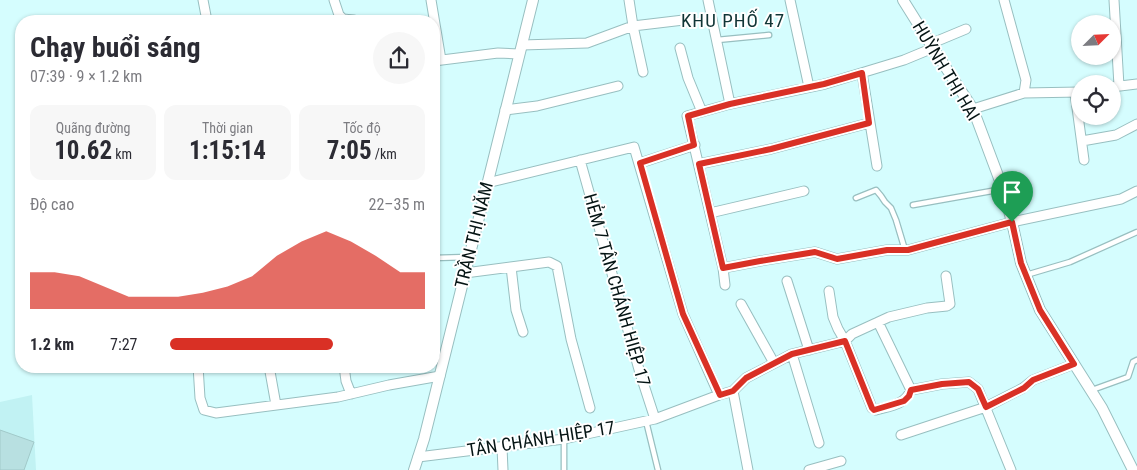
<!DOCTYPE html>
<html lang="vi">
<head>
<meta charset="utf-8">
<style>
  :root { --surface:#fff; --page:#f7f7f7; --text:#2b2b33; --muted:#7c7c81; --accent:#d93025 }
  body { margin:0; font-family:"Roboto Condensed",sans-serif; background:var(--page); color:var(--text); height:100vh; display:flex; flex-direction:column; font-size:19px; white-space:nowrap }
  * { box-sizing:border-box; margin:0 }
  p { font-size:16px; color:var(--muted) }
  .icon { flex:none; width:28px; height:28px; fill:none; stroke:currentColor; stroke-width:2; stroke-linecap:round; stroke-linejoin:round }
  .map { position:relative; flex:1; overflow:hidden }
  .drawer { position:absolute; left:15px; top:15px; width:425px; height:358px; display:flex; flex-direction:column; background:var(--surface); border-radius:20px; box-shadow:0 1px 4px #0004 }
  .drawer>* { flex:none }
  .needle { width:32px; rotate:66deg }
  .fabs { position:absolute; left:1071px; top:15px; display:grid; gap:10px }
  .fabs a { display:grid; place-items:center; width:50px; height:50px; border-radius:50%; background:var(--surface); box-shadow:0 1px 4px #0004; font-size:25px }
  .pin { position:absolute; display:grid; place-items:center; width:42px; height:42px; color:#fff; margin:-51px -21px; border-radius:50% 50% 50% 0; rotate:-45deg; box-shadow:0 0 5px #0007 }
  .pin .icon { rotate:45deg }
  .round { display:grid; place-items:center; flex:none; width:52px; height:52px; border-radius:26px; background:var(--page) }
  .head { display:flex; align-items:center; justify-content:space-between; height:85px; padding:0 15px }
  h1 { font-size:28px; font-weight:700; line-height:38px }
  .metrics { display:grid; grid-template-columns:repeat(3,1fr); gap:8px; height:85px; padding:5px 15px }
  .metrics div { display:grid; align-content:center; border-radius:12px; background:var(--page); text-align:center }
  .metrics b { font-size:25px; font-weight:700 }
  .metrics small { font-size:14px; font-weight:400 }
  .metrics p { font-size:14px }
  .chart { height:140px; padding:10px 15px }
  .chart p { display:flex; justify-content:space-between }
  .chart svg { width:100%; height:90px; margin-top:5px; fill:var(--accent); opacity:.7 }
  ul { padding:0 15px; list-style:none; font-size:16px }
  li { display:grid; grid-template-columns:80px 60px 1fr; align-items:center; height:38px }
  li i { height:12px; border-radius:6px; background:var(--accent) }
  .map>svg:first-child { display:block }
  .built { fill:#c1f2f3 }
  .building { fill:#b8e0e1; stroke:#a1c9c9 }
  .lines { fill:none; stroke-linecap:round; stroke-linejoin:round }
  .service-casing { stroke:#98bfc0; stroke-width:7 }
  .minor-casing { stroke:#98bfc0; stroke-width:11 }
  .tertiary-casing { stroke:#98bfc0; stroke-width:12 }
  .service { stroke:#fff; stroke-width:4.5 }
  .minor { stroke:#fff; stroke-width:9 }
  .tertiary { stroke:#fff; stroke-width:10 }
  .route-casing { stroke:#fff; stroke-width:10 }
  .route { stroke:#d93025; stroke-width:6 }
  .labels { text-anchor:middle; stroke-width:4; stroke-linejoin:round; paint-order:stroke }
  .street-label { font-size:18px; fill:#051414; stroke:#fff }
  .neighbourhood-label { font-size:19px; letter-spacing:1px; fill:#103536; stroke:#fff }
</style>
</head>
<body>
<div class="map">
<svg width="1137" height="470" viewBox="0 0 1137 470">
  <rect width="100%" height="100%" fill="#d5fdfe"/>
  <path class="built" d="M 32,395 L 36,470 L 0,470 L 0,402 Z"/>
  <path class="building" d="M 0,430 L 34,442 L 24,470 L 0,470 Z"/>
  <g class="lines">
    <defs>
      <path id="service" d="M 717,40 L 769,35
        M 856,198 L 876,190 L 881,196 L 885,202 L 891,208 L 896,220 L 905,250
        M 913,205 L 1003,189
        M 434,258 L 468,257
        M 1026,275 L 1070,262 L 1137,232
        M 1092,390 L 1128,377 L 1133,362 L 1137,360
        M 646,421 L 658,470
        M 564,470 L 564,439"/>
      <path id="minor" d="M 203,0 L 207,21
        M 334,0 L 339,15 L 343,19 L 354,20 L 355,21
        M 431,0 L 441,60
        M 708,0 L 730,104
        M 790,0 L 809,87
        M 1004,0 L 1026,80 L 1024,93
        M 1114,0 L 1119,86
        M 930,44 L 966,29
        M 522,45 L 587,43 L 633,26 L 629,0
        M 680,48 L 688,78 L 702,112
        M 933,48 L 904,60 L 825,84 L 730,104 L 687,116 L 723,268 L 760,261 L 815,252 L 837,259 L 887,250 L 908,250 L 1012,222 L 1121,199 L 1137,191
        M 434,61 L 498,53 L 519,54
        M 643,72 L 633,26 L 692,19
        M 862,73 L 877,166
        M 1112,87 L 1137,84
        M 1075,93 L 1084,160
        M 973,109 L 1024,93 L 1080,92
        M 505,110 L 537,106 L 618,86
        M 1082,141 L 1116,135 L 1137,124
        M 580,160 L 640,373 L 655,419
        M 640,163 L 695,145
        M 699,164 L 771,149 L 869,123
        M 487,183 L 634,147 L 683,314 L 719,395 L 733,391 L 748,470
        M 710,213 L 804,191
        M 511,267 L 516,310 L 523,332
        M 723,268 L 725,285
        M 465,273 L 549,262 L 557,266 L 571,339 L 590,408
        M 787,281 L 809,350
        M 829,291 L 833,317 L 838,329 L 845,341 L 852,334 L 889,317 L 927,308 L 947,306 L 950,304 L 946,276
        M 741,304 L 774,363
        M 878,322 L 911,390 L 942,384 L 969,382 L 978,389 L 1011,470
        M 792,354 L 819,443
        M 198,366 L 200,398 L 204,410 L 216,413 L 338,397 L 389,385 L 440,376
        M 269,366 L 276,405
        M 344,366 L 346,381 L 351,394
        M 733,391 L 746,378 L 792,354 L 845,341 L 872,408 L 876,410 C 890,406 905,405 911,390
        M 901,435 L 986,407 L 1023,388 L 1033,380 L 1074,364
        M 502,447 L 503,470
        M 418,457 L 564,439 L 655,419 L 719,395
        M 809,470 L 841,461"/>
      <path id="tertiary" d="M 903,0 L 933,48 L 973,109 L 1003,189 L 1012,222 L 1021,263 L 1040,310 L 1102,408 L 1133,470
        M 414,470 L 424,439 L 533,0"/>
    </defs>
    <use href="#service" class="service-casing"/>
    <use href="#minor" class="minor-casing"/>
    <use href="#tertiary" class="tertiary-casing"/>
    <use href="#service" class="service"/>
    <use href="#minor" class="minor"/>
    <use href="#tertiary" class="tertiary"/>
  </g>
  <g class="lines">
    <defs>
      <path id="route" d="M 862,73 L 869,123 L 771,149 L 699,164 L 723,268 L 760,261 L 815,252 L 837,259 L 887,250 L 908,250 L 1012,222 L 1021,263 L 1040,310 L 1074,364 L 1033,380 L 1024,388 L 986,407 L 978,389 L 969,382 L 942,384 L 911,390 L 909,396 L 904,401 L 874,410 L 872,408 L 845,341 L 792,354 L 746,378 L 733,391 L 720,395 L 683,314 L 640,163 L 694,145 L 688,116 L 730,104 L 824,84 Z"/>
    </defs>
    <use href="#route" class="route-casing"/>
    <use href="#route" class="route"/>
  </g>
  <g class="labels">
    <g class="street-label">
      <text transform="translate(946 71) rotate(59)" y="6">HUỲNH THỊ HAI</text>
      <text transform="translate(474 235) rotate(-76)" y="6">TRẦN THỊ NĂM</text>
      <text transform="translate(617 290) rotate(74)" y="6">HẺM 7 TÂN CHÁNH HIỆP 17</text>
      <text transform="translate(541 439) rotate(-9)" y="6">TÂN CHÁNH HIỆP 17</text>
    </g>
    <g class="neighbourhood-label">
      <text x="733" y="27">KHU PHỐ 47</text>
    </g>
  </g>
</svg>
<div class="fabs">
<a><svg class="needle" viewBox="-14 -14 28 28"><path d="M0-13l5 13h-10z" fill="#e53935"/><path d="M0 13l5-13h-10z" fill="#7c7c81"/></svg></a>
<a><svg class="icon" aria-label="locate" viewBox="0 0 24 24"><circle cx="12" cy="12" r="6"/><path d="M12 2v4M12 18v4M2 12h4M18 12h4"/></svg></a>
</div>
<div class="pin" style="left:1012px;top:222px;background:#1e9e55"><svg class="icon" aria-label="arrive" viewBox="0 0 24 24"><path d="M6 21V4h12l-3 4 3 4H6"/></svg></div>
<section class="drawer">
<div class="head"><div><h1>Chạy buổi sáng</h1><p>07:39 · 9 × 1.2 km</p></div><a class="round"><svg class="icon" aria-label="share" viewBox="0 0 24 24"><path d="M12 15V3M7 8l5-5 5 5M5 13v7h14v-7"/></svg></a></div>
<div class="metrics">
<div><p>Quãng đường</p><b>10.62<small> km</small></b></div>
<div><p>Thời gian</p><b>1:15:14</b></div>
<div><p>Tốc độ</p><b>7:05<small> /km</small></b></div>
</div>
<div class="chart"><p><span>Độ cao</span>22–35 m</p>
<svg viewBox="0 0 160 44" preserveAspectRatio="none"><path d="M0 44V26L10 26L20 28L30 33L40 38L50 38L60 38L70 36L80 33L90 28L100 18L110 11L120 6L130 11L140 18L150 26L160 26V44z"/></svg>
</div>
<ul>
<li><b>1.2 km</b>7:27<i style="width:64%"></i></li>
</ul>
</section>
</div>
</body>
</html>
